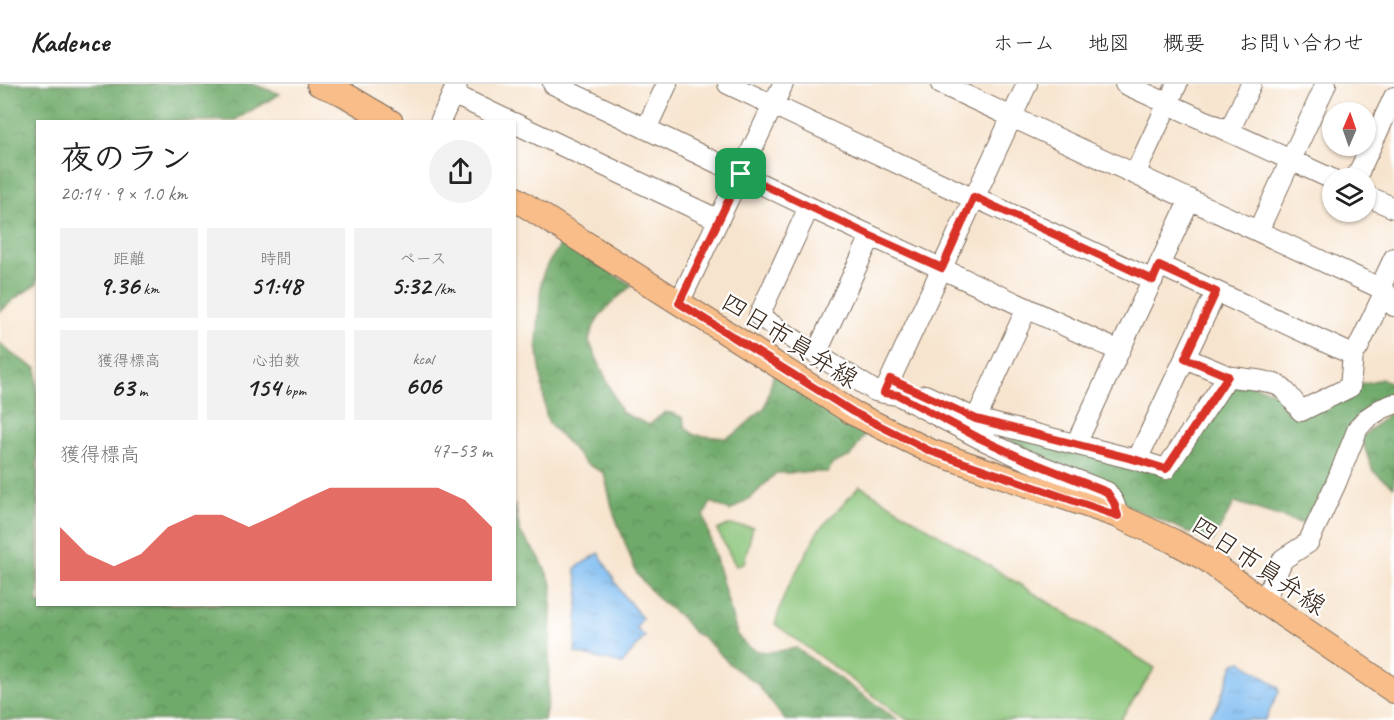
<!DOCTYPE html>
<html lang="ja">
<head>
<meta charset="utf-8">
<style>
  :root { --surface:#fff; --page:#f2f2f2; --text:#222; --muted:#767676; --line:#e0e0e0; --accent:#d93025 }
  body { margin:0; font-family:Caveat,"Klee One",sans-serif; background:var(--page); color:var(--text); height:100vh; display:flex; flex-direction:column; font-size:22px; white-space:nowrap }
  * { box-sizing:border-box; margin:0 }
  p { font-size:20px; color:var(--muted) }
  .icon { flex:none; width:33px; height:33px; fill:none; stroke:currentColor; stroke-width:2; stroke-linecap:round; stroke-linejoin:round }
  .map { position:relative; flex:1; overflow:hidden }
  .drawer { position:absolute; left:36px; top:36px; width:480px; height:486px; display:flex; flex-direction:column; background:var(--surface); border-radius:0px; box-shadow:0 2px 4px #0004 }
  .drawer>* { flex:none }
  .needle { width:39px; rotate:2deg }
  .buttons { position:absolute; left:1322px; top:18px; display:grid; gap:12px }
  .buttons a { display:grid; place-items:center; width:54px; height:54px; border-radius:50%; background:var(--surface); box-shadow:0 2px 4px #0004; font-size:30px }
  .pin { position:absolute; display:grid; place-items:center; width:51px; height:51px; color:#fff; margin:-26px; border-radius:12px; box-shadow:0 3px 9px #0006 }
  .round { display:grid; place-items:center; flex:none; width:63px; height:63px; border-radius:32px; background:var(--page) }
  .summary { display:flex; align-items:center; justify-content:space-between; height:102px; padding:0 24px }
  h1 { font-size:33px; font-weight:800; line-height:45px }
  .stats { display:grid; grid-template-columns:repeat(3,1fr); gap:9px; height:102px; padding:6px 24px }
  .stats div { display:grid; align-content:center; border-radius:0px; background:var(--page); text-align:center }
  .stats b { font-size:26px; font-weight:800 }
  .stats small { font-size:16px; font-weight:400 }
  .stats p { font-size:16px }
  .chart { height:168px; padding:12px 24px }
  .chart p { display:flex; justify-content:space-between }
  .chart svg { width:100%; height:108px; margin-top:6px; fill:var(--accent); opacity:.7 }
  header { display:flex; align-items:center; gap:36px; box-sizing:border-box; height:84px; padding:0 30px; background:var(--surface); border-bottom:2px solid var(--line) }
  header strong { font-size:28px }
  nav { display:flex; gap:33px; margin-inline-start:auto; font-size:21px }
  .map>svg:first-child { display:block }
  .grass { fill:#8bc57a; stroke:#63784c; stroke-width:1.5 }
  .forest { fill:url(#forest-crowns); stroke:#566a44; stroke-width:1.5 }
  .water { fill:url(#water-ripples); stroke:#5c7388; stroke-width:1.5 }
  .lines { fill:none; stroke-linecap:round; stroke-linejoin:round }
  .minor-casing { stroke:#7d6b5c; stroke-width:22 }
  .major-casing { stroke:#7d6b5c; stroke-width:26 }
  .minor { stroke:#fff; stroke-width:20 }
  .major { stroke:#f8bd88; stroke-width:24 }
  .route-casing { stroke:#fff; stroke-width:12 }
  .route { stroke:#d93025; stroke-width:8 }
  .labels { text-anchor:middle; stroke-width:4.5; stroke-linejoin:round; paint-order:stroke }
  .street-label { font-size:26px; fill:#3b2a1e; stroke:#fff }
</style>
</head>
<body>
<header>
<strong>Kadence</strong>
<nav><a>ホーム</a><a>地図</a><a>概要</a><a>お問い合わせ</a></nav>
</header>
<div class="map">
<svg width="1394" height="636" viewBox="0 0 1394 636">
  <defs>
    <pattern id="forest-crowns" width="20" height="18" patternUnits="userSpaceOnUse" patternTransform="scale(1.5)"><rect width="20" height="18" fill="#70aa6a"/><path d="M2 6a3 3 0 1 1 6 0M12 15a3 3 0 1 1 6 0" fill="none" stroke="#5d8b57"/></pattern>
    <pattern id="water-ripples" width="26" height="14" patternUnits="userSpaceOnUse" patternTransform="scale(1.5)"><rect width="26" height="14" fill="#7ebcf1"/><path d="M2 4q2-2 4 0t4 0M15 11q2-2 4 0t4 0" fill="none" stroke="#6899c3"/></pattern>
  </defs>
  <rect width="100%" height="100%" fill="#fff"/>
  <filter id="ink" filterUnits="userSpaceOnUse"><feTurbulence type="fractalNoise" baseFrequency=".0167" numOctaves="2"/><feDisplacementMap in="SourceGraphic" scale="12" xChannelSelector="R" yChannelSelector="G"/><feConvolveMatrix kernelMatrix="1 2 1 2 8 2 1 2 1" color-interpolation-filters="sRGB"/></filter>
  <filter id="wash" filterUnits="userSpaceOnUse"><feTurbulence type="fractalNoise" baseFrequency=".008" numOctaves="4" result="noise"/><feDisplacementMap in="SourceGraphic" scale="24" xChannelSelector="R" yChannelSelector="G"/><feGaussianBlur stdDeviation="1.35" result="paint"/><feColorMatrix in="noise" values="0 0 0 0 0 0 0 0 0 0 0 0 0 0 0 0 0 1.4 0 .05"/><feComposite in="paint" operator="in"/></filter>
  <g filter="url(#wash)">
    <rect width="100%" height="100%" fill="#f7e4ce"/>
    <path class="grass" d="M 860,402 L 1155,584 L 1120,636 L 907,636 L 775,540 L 785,509 L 818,447 Z
      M 728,441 L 753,443 L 744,479 L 736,482 L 717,446 Z"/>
    <path class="forest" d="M 0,0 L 252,0 L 280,10 L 233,37 L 38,38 L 37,200 L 14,215 L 0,228 Z
      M 561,160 L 632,201 C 615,217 593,232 589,257 L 621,328 L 649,341 L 665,328 L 675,330 L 683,334 L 686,344 L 694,351 L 725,354 L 735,350 L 765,323 L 774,289 L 868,346 L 851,372 L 832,380 L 828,388 L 776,389 L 753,412 L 730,427 L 711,418 L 704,432 L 737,550 C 750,573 773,569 796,564 L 898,636 L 785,636 L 757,600 L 732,582 L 703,553 L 694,549 L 682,534 L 657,514 L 637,490 L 613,427 L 604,389 L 585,379 L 564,355 L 550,341 L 546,332 L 537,259 L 541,199 L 543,190 L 547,181 Z
      M 0,259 L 12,270 L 37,285 L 38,520 L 514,520 L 515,420 L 520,448 L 539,473 L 552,500 L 548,617 L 544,636 L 0,636 Z
      M 1228,294 L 1275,308 L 1300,332 L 1360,300 L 1382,295 L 1390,298 L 1392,307 L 1369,322 L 1307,441 L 1235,418 L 1212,458 L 1127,422 L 1111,400 L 1027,369 L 1001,349 L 1167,387 Z
      M 1394,325 L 1394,403 L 1373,387 L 1361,354 Z"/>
    <path class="water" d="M 599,469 L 622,509 L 642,534 L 636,545 L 645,552 L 622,580 L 575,569 L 579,504 L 575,484 Z
      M 1241,577 L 1278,603 L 1279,608 L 1265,636 L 1206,636 L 1217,623 L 1234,579 Z"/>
  </g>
  <g filter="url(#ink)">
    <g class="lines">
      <defs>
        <path id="minor" d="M 553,0 L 809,123 L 1119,267
          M 728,0 L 974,115
          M 941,0 L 1380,204 L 1385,207 L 1394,222
          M 1027,0 L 884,309 L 898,311 L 979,354 L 1024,375 L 1107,408 L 1114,419 L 1118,432
          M 1125,0 L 1332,95
          M 453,10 L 511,38
          M 440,38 L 457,0
          M 514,39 L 719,136
          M 646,45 L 667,0
          M 1229,48 L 1251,0
          M 1135,90 L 1177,0
          M 1356,94 L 1394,13
          M 1365,111 L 1394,124
          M 974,113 L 1153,196
          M 809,123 L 759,232 L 816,270
          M 1258,147 L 1326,0
          M 871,152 L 816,270 L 875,307 L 884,309
          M 1159,181 L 1353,271 L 1358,264 L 1385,207
          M 1380,204 L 1394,174
          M 679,219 L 783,0
          M 1185,274 L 1228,292
          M 925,311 L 976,335 L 1137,376 L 1216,208
          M 976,335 L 1027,224
          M 1076,360 L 1190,115
          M 1137,376 L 1166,385 L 1228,292 C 1244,296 1262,294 1277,301 C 1285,304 1295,320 1301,327 L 1350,303 L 1353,271
          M 1264,518 L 1283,475 L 1308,459 L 1336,399 L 1358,344 L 1366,335 L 1381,325 L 1394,320"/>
        <path id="major" d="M 319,0 L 342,9 L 391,38
          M 514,114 L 853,329 L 930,367 L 1118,432 L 1173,457 L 1206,475 L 1264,518 L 1394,607"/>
      </defs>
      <use href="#minor" class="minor-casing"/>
      <use href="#major" class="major-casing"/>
      <use href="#minor" class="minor"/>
      <use href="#major" class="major"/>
    </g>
  </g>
  <g class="lines" filter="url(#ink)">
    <defs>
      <path id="route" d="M 741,90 L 871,152 L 942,184 L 974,113 L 1153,196 L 1159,182 L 1216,208 L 1185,274 L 1228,292 L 1166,385 L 1137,376 L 976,335 L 890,295 L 884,309 L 898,311 L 979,354 L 1024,375 L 1107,408 L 1114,419 L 1118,432 L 930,367 L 853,328 L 679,219 Z"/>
    </defs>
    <use href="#route" class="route-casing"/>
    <use href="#route" class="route"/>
  </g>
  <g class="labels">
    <g class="street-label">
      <text transform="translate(790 256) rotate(32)" y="9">四日市員弁線</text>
      <text transform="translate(1259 481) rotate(34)" y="9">四日市員弁線</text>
    </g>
  </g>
</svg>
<div class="buttons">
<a><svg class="needle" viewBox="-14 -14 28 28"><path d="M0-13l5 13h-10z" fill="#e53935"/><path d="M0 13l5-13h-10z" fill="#767676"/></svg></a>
<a><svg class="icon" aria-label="layers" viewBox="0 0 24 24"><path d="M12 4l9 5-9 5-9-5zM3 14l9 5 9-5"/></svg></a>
</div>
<div class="pin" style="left:741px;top:90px;background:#1e9e55"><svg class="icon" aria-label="arrive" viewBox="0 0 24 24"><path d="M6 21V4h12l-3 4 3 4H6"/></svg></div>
<section class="drawer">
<div class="summary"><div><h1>夜のラン</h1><p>20:14 · 9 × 1.0 km</p></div><a class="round"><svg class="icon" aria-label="share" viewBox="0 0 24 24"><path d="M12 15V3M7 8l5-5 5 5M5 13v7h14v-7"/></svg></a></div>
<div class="stats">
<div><p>距離</p><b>9.36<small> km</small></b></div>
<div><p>時間</p><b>51:48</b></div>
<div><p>ペース</p><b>5:32<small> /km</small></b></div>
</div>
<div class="stats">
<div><p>獲得標高</p><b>63<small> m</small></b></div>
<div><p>心拍数</p><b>154<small> bpm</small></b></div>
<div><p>kcal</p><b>606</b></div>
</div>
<div class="chart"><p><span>獲得標高</span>47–53 m</p>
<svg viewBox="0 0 160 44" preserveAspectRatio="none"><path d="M0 44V22L10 33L20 38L30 33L40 22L50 17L60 17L70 22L80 17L90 11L100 6L110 6L120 6L130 6L140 6L150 11L160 22V44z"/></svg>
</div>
</section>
</div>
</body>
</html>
